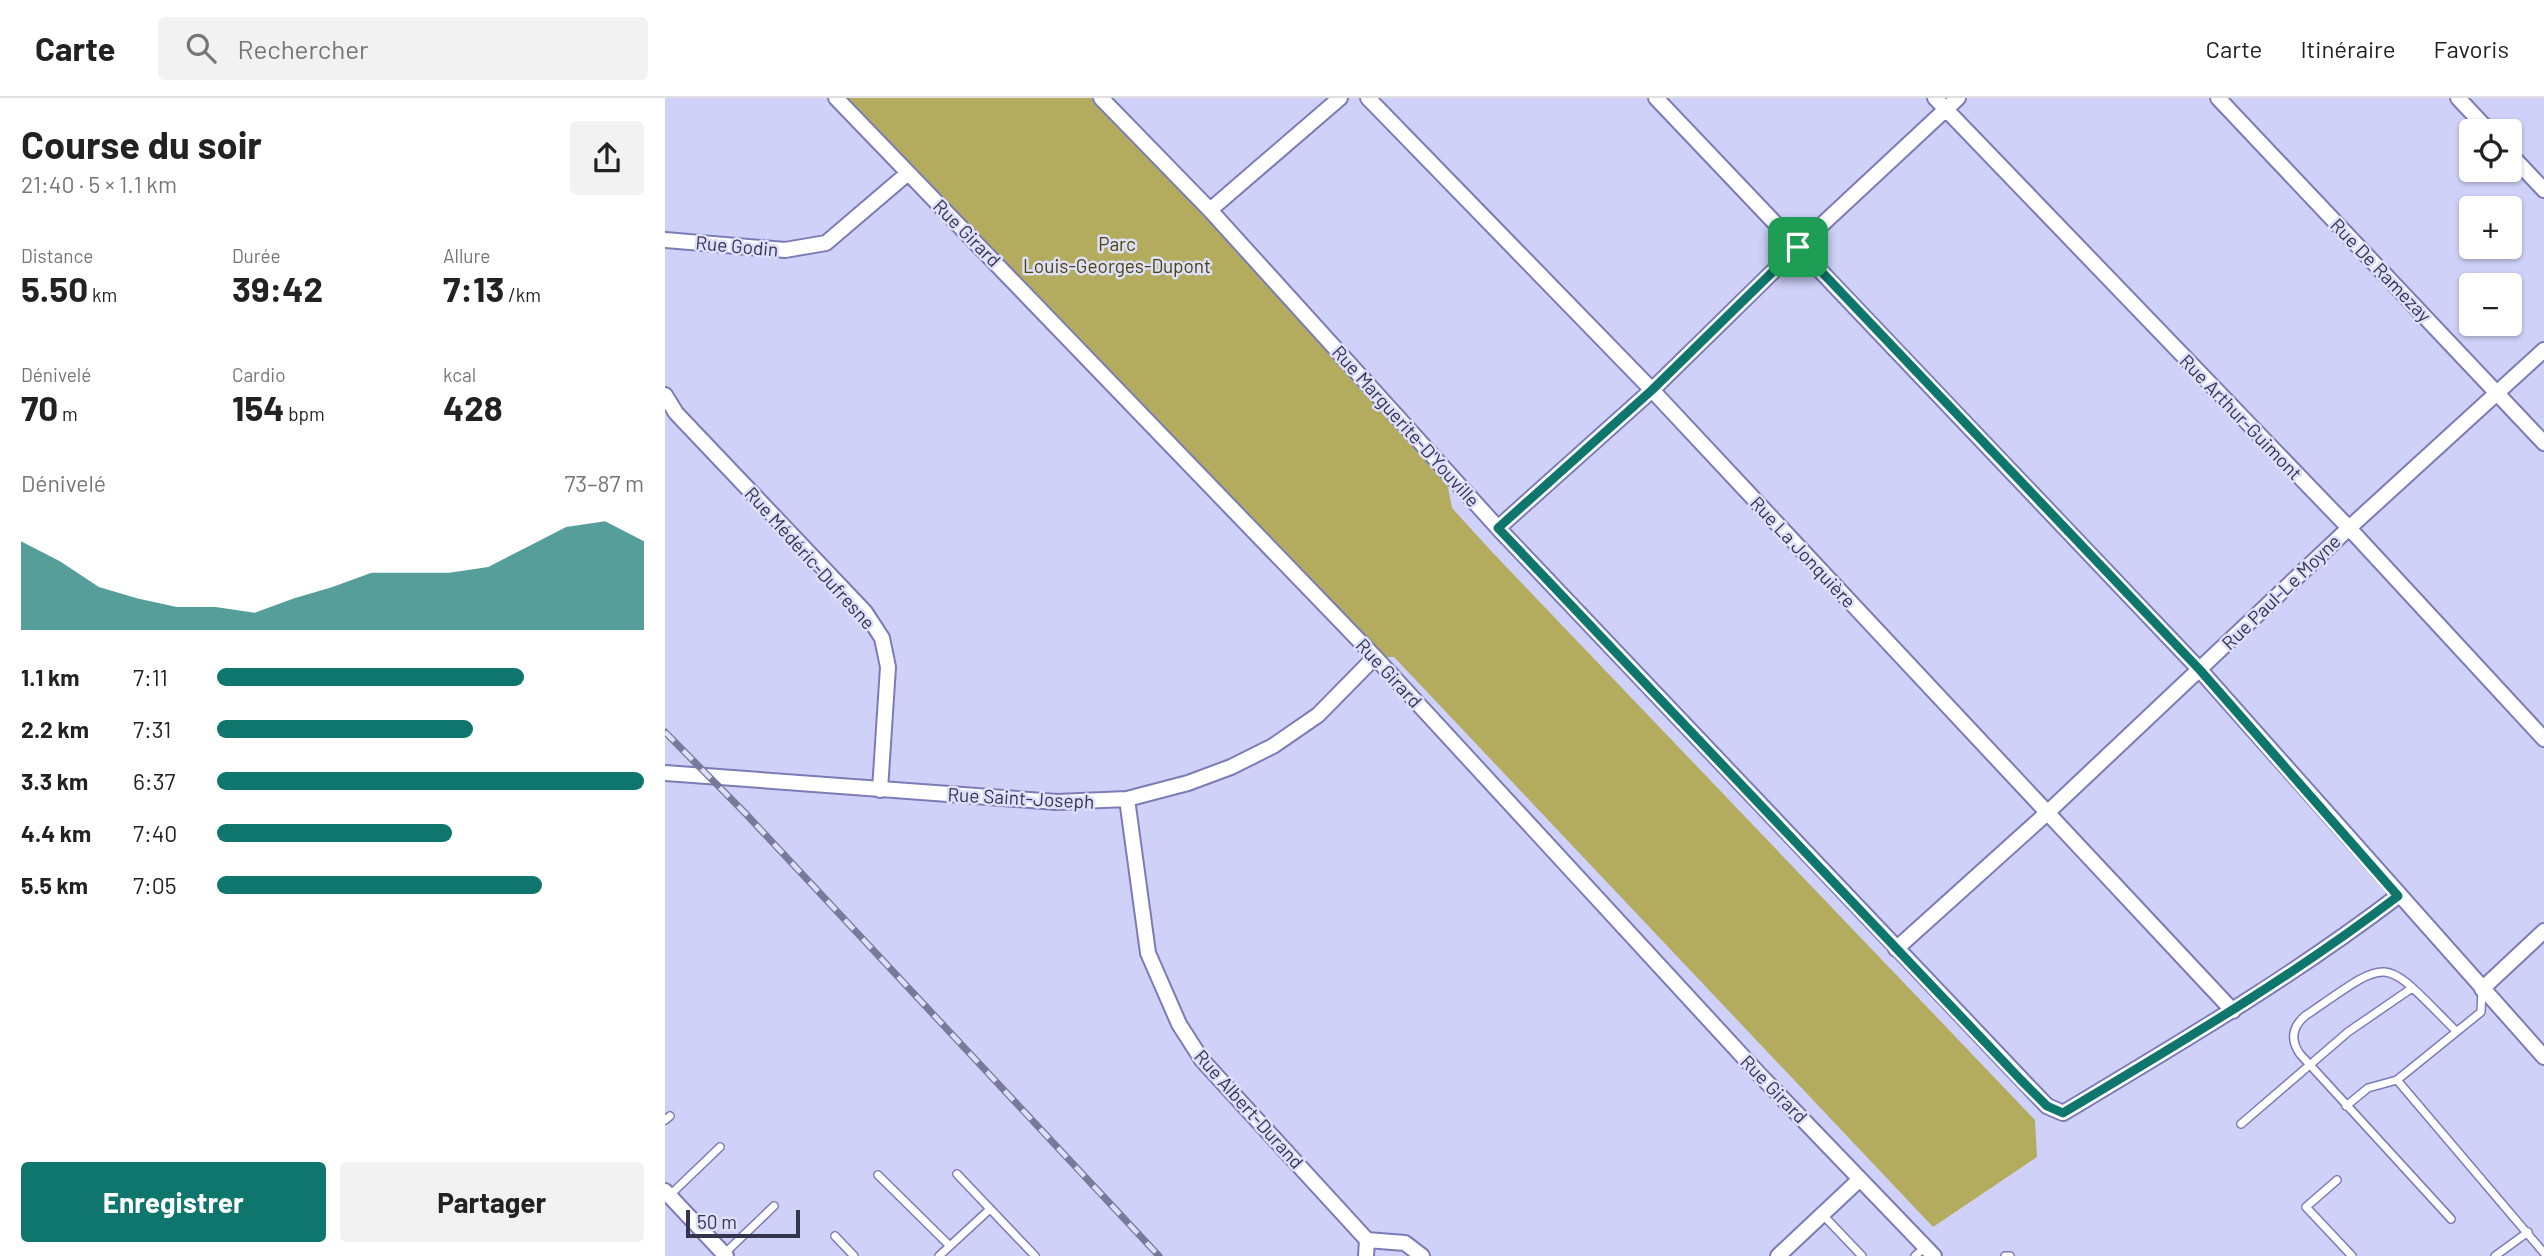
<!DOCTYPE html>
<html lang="fr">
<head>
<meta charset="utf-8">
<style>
  :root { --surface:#fff; --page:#f2f2f2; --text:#222; --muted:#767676; --line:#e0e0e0; --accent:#0f766e }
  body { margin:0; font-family:Barlow,sans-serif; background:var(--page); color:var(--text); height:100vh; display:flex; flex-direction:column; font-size:26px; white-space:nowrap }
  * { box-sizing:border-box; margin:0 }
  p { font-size:23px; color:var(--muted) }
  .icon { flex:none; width:38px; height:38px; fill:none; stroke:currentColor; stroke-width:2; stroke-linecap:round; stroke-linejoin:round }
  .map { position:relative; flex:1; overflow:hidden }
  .drawer { display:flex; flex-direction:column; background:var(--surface); width:665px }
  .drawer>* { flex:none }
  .controls { position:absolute; left:1794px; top:21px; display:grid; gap:14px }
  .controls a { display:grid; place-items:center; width:63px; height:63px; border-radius:7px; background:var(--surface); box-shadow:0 2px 5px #0004; font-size:35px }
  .scale { position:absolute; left:21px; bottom:18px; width:114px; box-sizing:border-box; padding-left:7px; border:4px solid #34344e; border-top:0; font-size:19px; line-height:24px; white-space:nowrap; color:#34344e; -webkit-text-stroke:5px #dedffa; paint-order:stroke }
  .pin { position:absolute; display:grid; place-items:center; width:60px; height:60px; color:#fff; margin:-30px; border-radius:14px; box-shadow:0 4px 10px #0006 }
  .round { display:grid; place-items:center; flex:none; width:74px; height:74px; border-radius:7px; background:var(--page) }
  .summary { display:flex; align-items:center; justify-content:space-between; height:119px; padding:0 21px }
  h1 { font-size:38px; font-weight:700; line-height:52px }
  .figures { display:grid; grid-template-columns:repeat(3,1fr); gap:10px; height:119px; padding:7px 21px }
  .figures div { display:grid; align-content:center }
  .figures b { font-size:35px; font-weight:700 }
  .figures small { font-size:19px; font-weight:400 }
  .figures p { font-size:19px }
  .chart { height:196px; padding:14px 21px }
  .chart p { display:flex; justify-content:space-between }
  .chart svg { width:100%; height:126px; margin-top:7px; fill:var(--accent); opacity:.7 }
  .primary-button { display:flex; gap:14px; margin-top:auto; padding:14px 21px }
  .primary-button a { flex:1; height:80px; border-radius:7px; background:var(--accent); color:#fff; font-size:28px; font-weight:700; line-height:80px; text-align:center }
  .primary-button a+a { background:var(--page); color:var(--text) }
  ul { padding:0 21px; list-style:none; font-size:23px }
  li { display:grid; grid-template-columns:112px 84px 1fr; align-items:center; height:52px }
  li i { height:18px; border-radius:9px; background:var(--accent) }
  header { display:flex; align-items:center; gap:42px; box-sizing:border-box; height:98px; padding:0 35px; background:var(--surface); border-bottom:2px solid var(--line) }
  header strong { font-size:33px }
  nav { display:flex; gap:38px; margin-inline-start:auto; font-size:24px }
  .search { width:490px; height:63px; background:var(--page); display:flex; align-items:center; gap:18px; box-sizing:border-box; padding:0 24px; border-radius:7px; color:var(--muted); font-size:26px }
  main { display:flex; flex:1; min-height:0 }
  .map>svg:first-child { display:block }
  .green { fill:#b3ac5f }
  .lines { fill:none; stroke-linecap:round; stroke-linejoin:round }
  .service-casing { stroke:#7b7bb6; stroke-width:10 }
  .minor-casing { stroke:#7b7bb6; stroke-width:18 }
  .service { stroke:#fff; stroke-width:7 }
  .minor { stroke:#fff; stroke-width:14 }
  .rail-casing { stroke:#797a9a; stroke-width:7 }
  .rail { stroke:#dedffa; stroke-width:4.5; stroke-dasharray:13; stroke-linecap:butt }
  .route-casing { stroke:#fff; stroke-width:14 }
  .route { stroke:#0f766e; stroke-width:9 }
  .labels { text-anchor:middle; stroke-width:5; stroke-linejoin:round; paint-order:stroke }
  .street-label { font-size:19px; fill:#34344e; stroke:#dedffa }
  .park-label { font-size:19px; fill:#4c4502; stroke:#dedffa }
</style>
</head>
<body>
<header>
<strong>Carte</strong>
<div class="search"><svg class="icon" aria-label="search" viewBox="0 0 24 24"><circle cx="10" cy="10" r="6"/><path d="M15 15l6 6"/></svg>Rechercher</div>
<nav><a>Carte</a><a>Itinéraire</a><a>Favoris</a></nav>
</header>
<main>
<section class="drawer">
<div class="summary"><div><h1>Course du soir</h1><p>21:40 · 5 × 1.1 km</p></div><a class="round"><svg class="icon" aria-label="share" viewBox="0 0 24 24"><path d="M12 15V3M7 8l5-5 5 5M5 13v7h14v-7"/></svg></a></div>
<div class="figures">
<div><p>Distance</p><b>5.50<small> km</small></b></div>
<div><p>Durée</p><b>39:42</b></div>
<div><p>Allure</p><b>7:13<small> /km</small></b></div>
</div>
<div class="figures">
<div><p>Dénivelé</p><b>70<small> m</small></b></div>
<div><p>Cardio</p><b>154<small> bpm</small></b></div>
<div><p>kcal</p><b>428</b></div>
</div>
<div class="chart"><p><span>Dénivelé</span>73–87 m</p>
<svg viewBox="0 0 160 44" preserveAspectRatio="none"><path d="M0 44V13L10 20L20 29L30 33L40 36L50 36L60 38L70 33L80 29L90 24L100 24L110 24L120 22L130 15L140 8L150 6L160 13V44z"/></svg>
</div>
<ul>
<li><b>1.1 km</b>7:11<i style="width:72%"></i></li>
<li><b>2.2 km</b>7:31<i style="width:60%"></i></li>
<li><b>3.3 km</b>6:37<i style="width:100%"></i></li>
<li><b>4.4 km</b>7:40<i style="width:55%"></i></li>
<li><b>5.5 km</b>7:05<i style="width:76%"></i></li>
</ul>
<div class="primary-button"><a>Enregistrer</a><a>Partager</a></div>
</section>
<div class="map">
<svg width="1879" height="1158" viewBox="0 0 1879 1158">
  <rect width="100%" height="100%" fill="#cfd1f8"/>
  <path class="green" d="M 169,0 L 437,0 L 777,359 L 787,410 L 828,455 L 1370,1022 L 1372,1059 L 1268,1129 L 729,559 L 710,559 Z"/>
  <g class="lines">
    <defs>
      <path id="service" d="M 1817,891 L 1816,914 L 1732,982 L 1879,1155
        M 1681,1008 L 1703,990 L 1732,982
        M 0,1022 L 5,1018
        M 1576,1026 L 1683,934 L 1747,890
        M 292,1076 L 370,1158
        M 213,1077 L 285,1148
        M 1672,1082 L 1641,1109 L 1687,1158
        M 5,1097 L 55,1049
        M 1157,1116 L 1197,1158
        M 1786,1121 L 1635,956 C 1625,942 1627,929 1640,918 C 1729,857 1715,857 1791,933
        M 170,1138 L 189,1158
        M 59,1156 L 109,1108
        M 274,1158 L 325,1111
        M 1250,1158 L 1260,1149
        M 1340,1158 L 1345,1158
        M 1830,1158 L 1863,1134"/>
      <path id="minor" d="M 171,0 L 710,559 L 1094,976 L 1269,1158
        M 436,0 L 545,112 L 833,430 L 1382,1008 L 1398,1015 C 1513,946 1627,879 1733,798
        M 703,0 L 987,292 L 1568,913
        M 991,0 L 1535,572 L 1879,959
        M 1270,0 L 1684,430 L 1879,641
        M 1553,0 L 1879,345
        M 1793,0 L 1824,33
        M 1844,55 L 1879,92
        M 545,112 L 675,0
        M 0,142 L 120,152 L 161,145 L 243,75
        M 0,297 L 11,315 L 200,514 L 217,540 L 223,569 L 215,692
        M 833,430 L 987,292 L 1133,149 L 1293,0
        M 0,675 L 392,704 L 462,701 L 523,685 L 566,669 L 608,648 L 653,617 L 710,559
        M 462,701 L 483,855 L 514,926 L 537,962 L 702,1142
        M 1231,851 L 1382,715 L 1684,430 L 1879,252
        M 1817,891 L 1879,833
        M 0,1093 L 61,1158
        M 701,1158 L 702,1142 L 740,1145 L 757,1158
        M 1113,1158 L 1195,1081"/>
    </defs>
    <use href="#service" class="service-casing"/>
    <use href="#minor" class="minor-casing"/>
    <use href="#service" class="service"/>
    <use href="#minor" class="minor"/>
    <defs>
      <path id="rail" d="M 0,634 L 81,716 L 494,1158"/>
    </defs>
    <use href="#rail" class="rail-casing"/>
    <use href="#rail" class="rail"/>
  </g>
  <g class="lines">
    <defs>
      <path id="route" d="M 1133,149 L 1535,572 L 1733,798 C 1627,879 1513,946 1398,1015 L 1382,1008 L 1356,982 L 833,430 L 987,292 Z"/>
    </defs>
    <use href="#route" class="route-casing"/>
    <use href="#route" class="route"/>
  </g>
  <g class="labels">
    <g class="street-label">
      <text transform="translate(302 135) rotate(45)" y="7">Rue Girard</text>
      <text transform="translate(72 148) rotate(5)" y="7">Rue Godin</text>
      <text transform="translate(1716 172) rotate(46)" y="7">Rue De Ramezay</text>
      <text transform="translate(1576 319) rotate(46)" y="7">Rue Arthur-Guimont</text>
      <text transform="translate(741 328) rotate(48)" y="7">Rue Marguerite-D'Youville</text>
      <text transform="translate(1138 454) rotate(47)" y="7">Rue La Jonquière</text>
      <text transform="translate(145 460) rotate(48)" y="7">Rue Médéric-Dufresne</text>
      <text transform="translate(1616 494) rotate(-44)" y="7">Rue Paul-Le Moyne</text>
      <text transform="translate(724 575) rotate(47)" y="7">Rue Girard</text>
      <text transform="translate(356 700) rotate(3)" y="7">Rue Saint-Joseph</text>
      <text transform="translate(1109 991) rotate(46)" y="7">Rue Girard</text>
      <text transform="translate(584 1011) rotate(48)" y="7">Rue Albert-Durand</text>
    </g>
    <g class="park-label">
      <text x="452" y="153">Parc<tspan x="452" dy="22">Louis-Georges-Dupont</tspan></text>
    </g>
  </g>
</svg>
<div class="controls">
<a><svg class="icon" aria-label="locate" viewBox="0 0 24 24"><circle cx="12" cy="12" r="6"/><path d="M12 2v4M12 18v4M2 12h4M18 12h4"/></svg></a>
<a>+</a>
<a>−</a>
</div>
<div class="scale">50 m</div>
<div class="pin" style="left:1133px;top:149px;background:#1e9e55"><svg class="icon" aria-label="arrive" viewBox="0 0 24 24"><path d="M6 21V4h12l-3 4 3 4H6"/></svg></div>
</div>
</main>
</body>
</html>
